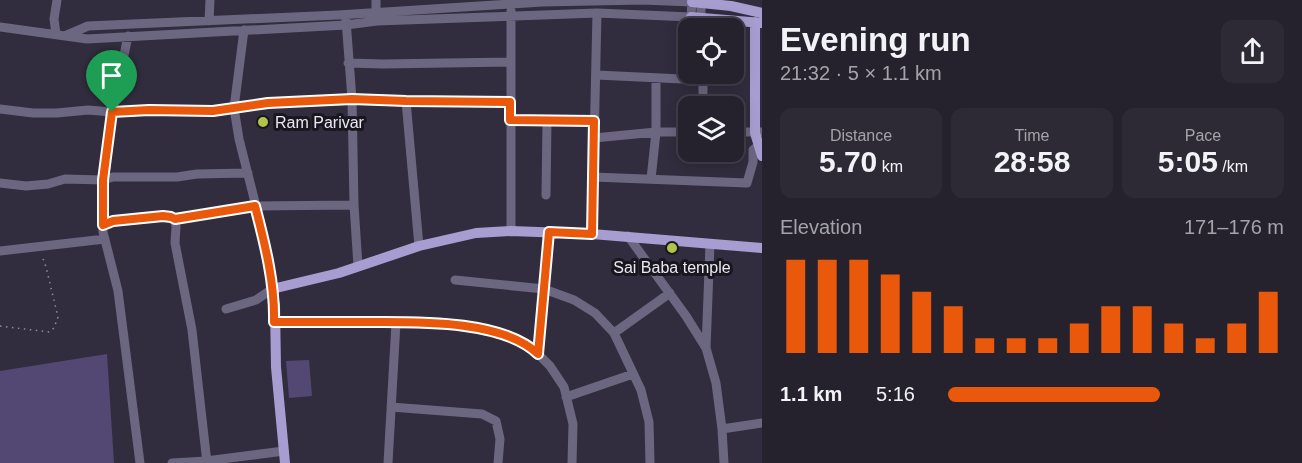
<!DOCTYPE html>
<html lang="en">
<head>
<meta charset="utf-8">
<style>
  :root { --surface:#25222e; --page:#2d2a36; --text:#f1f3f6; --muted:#a3a4aa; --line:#423f4a; --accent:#ea580c }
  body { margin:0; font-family:Helvetica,sans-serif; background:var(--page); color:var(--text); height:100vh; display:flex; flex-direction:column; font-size:22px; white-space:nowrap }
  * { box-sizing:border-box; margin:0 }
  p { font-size:20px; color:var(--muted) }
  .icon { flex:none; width:33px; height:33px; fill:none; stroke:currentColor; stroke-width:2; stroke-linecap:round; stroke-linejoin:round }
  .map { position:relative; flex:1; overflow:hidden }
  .sheet { display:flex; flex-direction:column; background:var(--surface); width:540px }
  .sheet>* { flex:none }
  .controls { position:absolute; left:678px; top:18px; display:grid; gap:12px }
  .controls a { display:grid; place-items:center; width:66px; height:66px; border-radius:12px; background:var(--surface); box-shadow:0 3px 15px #0003,0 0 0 2px var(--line); font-size:30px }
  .pin { position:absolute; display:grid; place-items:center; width:51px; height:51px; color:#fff; margin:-62px -26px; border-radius:50% 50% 50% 0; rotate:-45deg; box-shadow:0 0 6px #0007 }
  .pin .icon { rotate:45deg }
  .round { display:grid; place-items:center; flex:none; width:63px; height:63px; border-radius:12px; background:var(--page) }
  .overview { display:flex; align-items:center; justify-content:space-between; height:102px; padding:0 18px }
  h1 { font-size:33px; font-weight:700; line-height:45px }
  .metrics { display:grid; grid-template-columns:repeat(3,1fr); gap:9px; height:102px; padding:6px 18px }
  .metrics div { display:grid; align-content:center; border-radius:12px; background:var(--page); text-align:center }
  .metrics b { font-size:30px; font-weight:700 }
  .metrics small { font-size:16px; font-weight:400 }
  .metrics p { font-size:16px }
  .chart { height:168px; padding:12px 18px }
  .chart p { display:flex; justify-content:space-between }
  .chart svg { width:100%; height:108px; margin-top:6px; stroke:var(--accent); stroke-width:6 }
  ul { padding:0 18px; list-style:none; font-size:20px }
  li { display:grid; grid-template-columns:96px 72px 1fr; align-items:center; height:45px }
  li i { height:15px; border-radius:8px; background:var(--accent) }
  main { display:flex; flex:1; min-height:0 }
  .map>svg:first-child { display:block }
  .green { fill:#534874 }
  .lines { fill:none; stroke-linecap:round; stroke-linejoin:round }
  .path { stroke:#908c9a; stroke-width:1.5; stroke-dasharray:1.5 4.5; stroke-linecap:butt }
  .minor { stroke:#6c6780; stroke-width:9 }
  .major { stroke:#a89dd0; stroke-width:10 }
  .route-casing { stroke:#fff; stroke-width:12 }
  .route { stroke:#ea580c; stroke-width:8 }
  .poi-dot { fill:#b5c249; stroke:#18171e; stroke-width:2 }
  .labels { text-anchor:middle; stroke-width:6; stroke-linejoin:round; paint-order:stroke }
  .poi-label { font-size:16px; fill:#eae7f2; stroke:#18171e; text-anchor:start }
</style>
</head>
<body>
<main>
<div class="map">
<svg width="762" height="463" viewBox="0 0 762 463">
  <rect width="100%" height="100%" fill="#312d3e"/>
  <path class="green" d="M 107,354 L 114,463 L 0,463 L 0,371 Z
    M 309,360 L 312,396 L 289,398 L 286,361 Z"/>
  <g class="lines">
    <path class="path" d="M 0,326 L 49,332 L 54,328 L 58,317 L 46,267 L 42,256"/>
    <path class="minor" d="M 376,0 L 376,19
      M 511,11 L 511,231
      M 346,20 L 352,99 L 354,205 L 358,266
      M 209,21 L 210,0
      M 0,27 L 87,39 L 346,25 L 377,21 L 597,13 L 691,17 L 692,0
      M 701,28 L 701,0
      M 56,34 L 54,19 L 57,0
      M 67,35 L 88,26 L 338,15 L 542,2 L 643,0 L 692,2
      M 128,36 L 112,112 L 103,180 L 103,232 L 118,291 L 140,463
      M 348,63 L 383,64 L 510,62
      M 596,75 L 704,80
      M 406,101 L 419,246
      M 703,106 L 703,74
      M 0,109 L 33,113 L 57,113 L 88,110 L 112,112 L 149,110 L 213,111 L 268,103 L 352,99 L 406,101 L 510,102
      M 510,120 L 594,121
      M 734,132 L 762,132
      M 594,138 L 656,132 L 688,132
      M 593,177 L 747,183 L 753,162 L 753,150 L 759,145
      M 651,179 L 656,132 L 656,79
      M 0,183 L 26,186 L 48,184 L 65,179 L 103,180 L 113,177 L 177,177 L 197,174 L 248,173
      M 546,195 L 547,121
      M 175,219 L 255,206 L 354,205
      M 103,224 L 113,221 L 163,216 L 171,217 L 175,219 L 176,227 L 175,243 L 192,330 L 207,463
      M 592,234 L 597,13
      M 628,236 L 686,316 L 706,348 L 716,383 L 722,429 L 724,463
      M 0,251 L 105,239
      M 455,280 L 544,289 L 574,300 L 595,313 L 614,333 L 641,390 L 649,422 L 650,463
      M 226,309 L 256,300 L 272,289 L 263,234 L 239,139 L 234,108 L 244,30
      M 274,322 L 439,324 L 472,327 L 504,335 L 533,349 L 550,366 L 564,387 L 573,424 L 572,463
      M 614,333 L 670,293
      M 706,348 L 710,244
      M 538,354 L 548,232
      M 566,397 L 633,374
      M 391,407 L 482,414 L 496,421 L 500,439 L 498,463
      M 722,429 L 762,423
      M 172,463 L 206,461 L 284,451
      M 388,463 L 396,323"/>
    <path class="major" d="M 692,2 L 731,6 L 762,13
      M 691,17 L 762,23
      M 755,22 L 755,133 L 762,156
      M 285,463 L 276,367 L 275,306 L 272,289 L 339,273 L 419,246 L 476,233 L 511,231 L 592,234 L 762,248"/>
  </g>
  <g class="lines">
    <defs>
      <path id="route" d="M 352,99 L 406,101 L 510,102 L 510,120 L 594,121 L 592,234 L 549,232 L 538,354 C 502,319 414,322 366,322 C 335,322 305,322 274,322 C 275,284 265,244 255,206 L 175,219 L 171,217 L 163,216 L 113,221 L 103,225 L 103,180 L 112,112 L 149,110 L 213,111 L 268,103 Z"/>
    </defs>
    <use href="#route" class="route-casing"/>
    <use href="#route" class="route"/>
  </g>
  <g class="poi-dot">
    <circle cx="263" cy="122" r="6"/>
    <circle cx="672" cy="248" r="6"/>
  </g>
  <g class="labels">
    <g class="poi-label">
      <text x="275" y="128">Ram Parivar</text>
      <text x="672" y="273" text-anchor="middle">Sai Baba temple</text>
    </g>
  </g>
</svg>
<div class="controls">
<a><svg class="icon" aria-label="locate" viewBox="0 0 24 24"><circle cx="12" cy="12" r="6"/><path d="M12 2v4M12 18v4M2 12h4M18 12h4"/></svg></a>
<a><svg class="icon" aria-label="layers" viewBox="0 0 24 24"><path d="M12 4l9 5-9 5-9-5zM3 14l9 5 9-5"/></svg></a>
</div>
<div class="pin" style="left:112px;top:112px;background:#1e9e55"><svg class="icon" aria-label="arrive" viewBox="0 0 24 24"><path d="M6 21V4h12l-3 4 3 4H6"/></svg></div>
</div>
<section class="sheet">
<div class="overview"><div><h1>Evening run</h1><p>21:32 · 5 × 1.1 km</p></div><a class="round"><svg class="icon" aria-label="share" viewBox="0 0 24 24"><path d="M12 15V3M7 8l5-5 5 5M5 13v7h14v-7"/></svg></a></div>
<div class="metrics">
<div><p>Distance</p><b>5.70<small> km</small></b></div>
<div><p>Time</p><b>28:58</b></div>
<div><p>Pace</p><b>5:05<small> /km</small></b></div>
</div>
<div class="chart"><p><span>Elevation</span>171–176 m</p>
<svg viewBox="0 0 160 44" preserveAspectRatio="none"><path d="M5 44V6M15 44V6M25 44V6M35 44V12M45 44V19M55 44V25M65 44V38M75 44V38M85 44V38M95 44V32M105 44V25M115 44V25M125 44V32M135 44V38M145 44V32M155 44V19"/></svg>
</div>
<ul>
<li><b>1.1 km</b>5:16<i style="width:63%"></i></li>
</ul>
</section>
</main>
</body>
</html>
